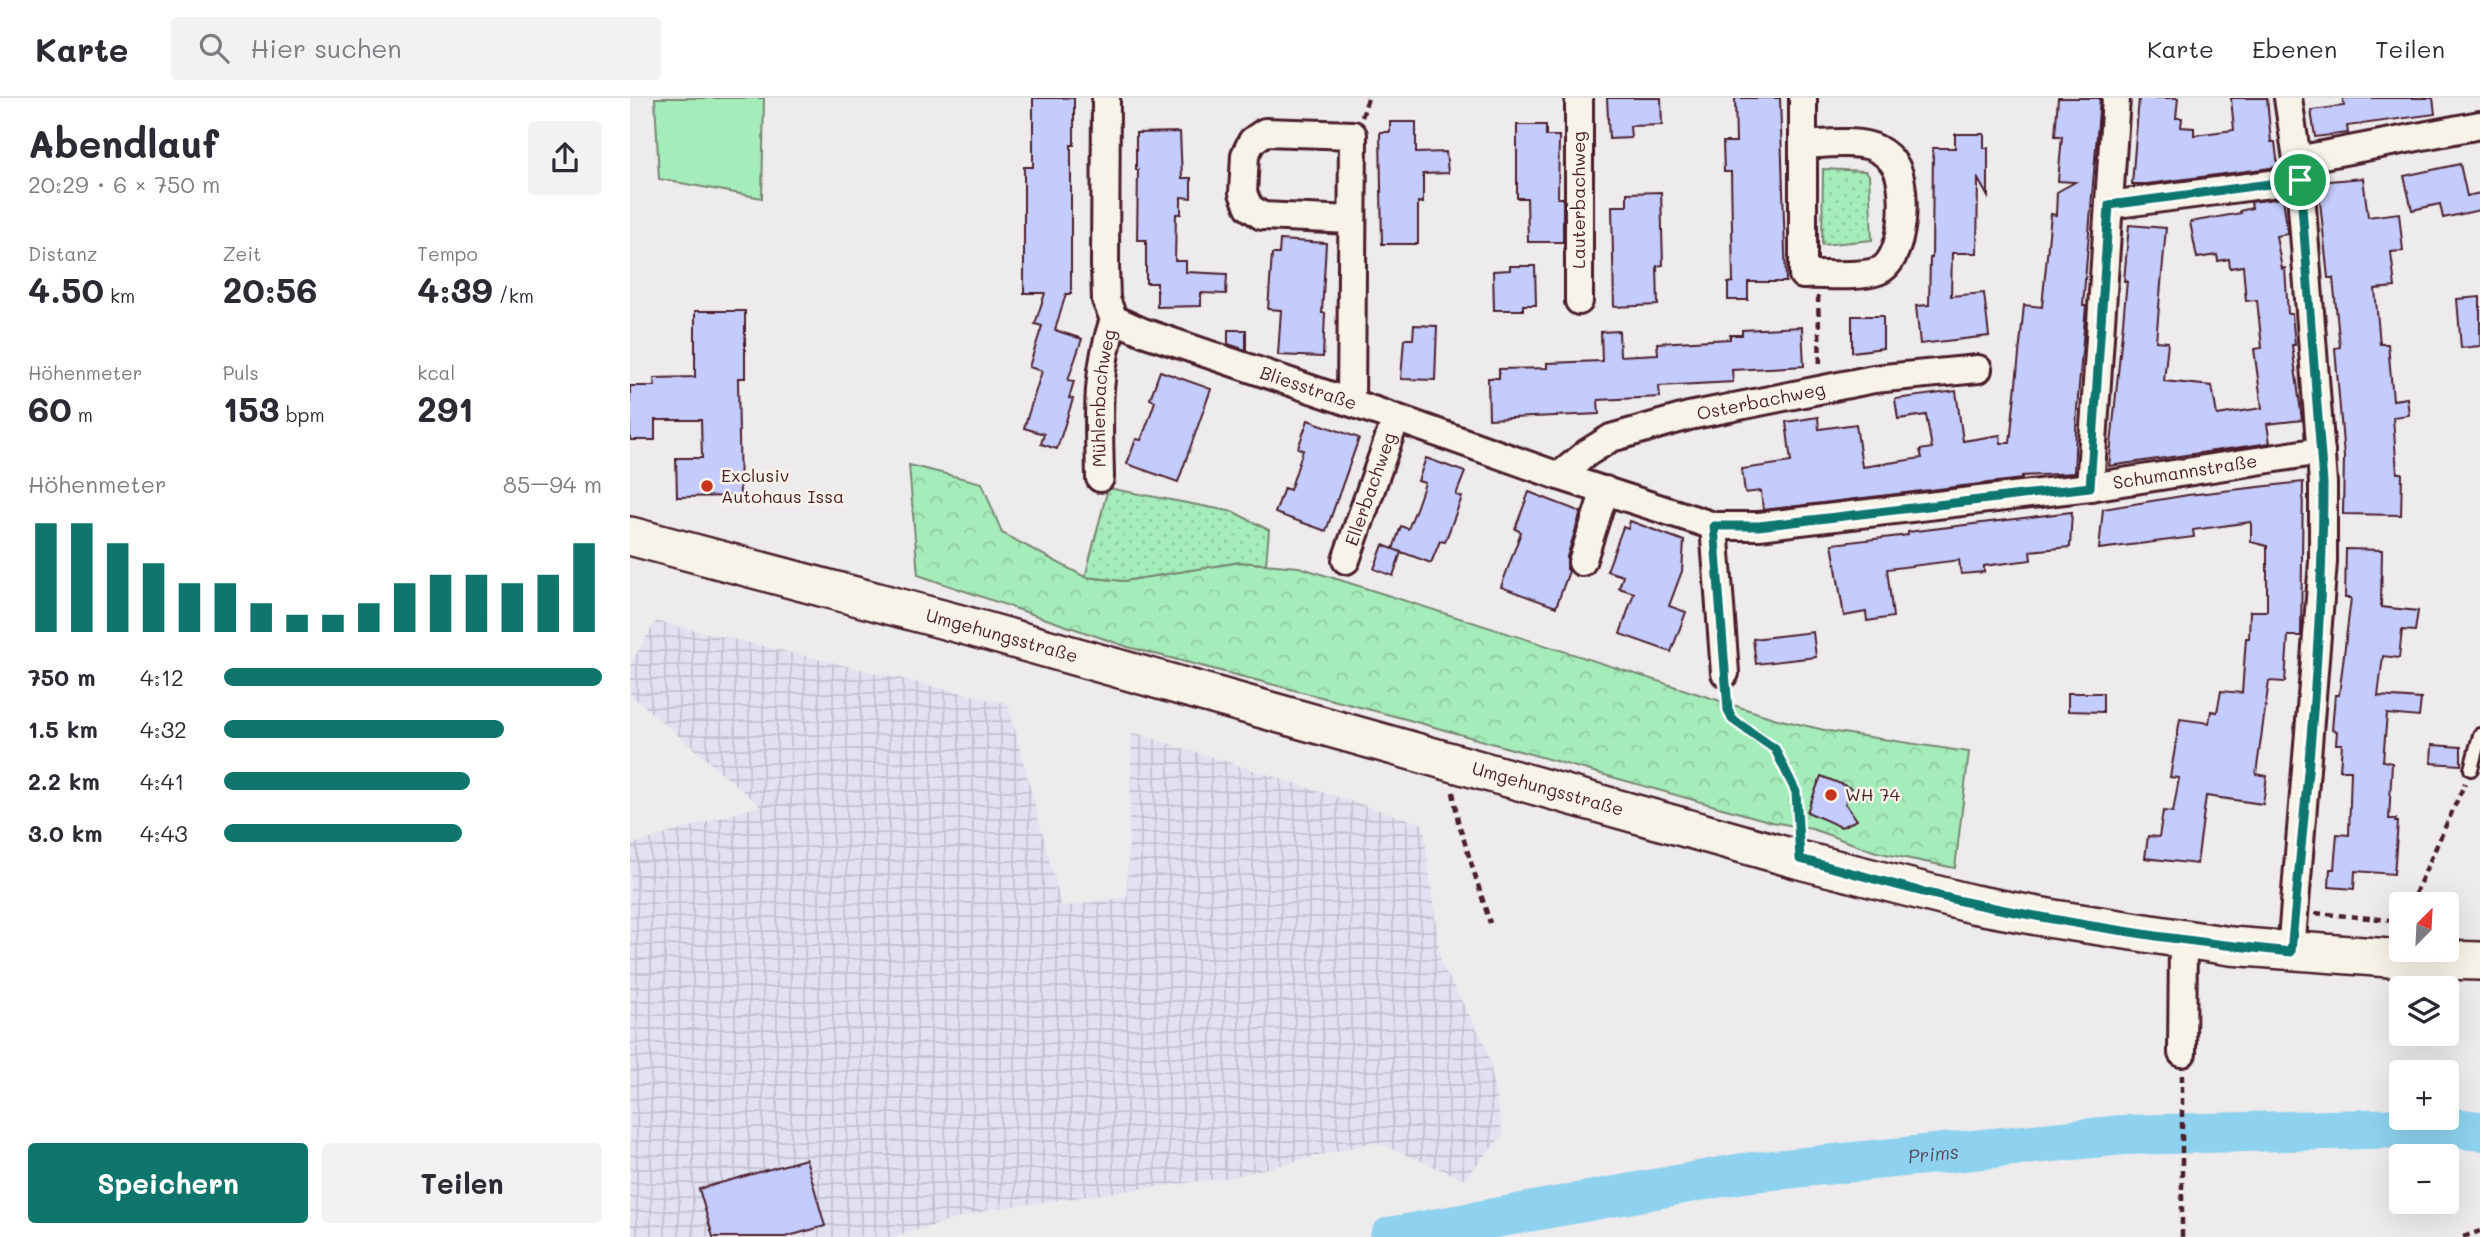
<!DOCTYPE html>
<html lang="de">
<head>
<meta charset="utf-8">
<style>
  :root { --surface:#fff; --page:#f2f2f3; --text:#2b2b33; --muted:#7c7c81; --line:#e1e1e2; --accent:#0f766e }
  body { margin:0; font-family:Mali,sans-serif; background:var(--page); color:var(--text); height:100vh; display:flex; flex-direction:column; font-size:26px; white-space:nowrap }
  * { box-sizing:border-box; margin:0 }
  p { font-size:23px; color:var(--muted) }
  .icon { flex:none; width:38px; height:38px; fill:none; stroke:currentColor; stroke-width:2; stroke-linecap:round; stroke-linejoin:round }
  .map { position:relative; flex:1; overflow:hidden }
  .details { display:flex; flex-direction:column; background:var(--surface); width:630px }
  .details>* { flex:none }
  .needle { width:46px; rotate:24deg }
  .controls { position:absolute; left:1759px; top:794px; display:grid; gap:14px }
  .controls a { display:grid; place-items:center; width:70px; height:70px; border-radius:7px; background:var(--surface); box-shadow:0 7px 28px #0002; font-size:35px }
  .pin { position:absolute; display:grid; place-items:center; width:60px; height:60px; color:#fff; margin:-30px; border:4px solid #fff; border-radius:50%; box-shadow:0 2px 7px #0007 }
  .round { display:grid; place-items:center; flex:none; width:74px; height:74px; border-radius:7px; background:var(--page) }
  .overview { display:flex; align-items:center; justify-content:space-between; height:119px; padding:0 28px }
  h1 { font-size:38px; font-weight:700; line-height:52px }
  .figures { display:grid; grid-template-columns:repeat(3,1fr); gap:10px; height:119px; padding:7px 28px }
  .figures div { display:grid; align-content:center }
  .figures b { font-size:35px; font-weight:700 }
  .figures small { font-size:19px; font-weight:400 }
  .figures p { font-size:19px }
  .chart { height:196px; padding:14px 28px }
  .chart p { display:flex; justify-content:space-between }
  .chart svg { width:100%; height:126px; margin-top:7px; stroke:var(--accent); stroke-width:6 }
  .primary-button { display:flex; gap:14px; margin-top:auto; padding:14px 28px }
  .primary-button a { flex:1; height:80px; border-radius:7px; background:var(--accent); color:#fff; font-size:28px; font-weight:700; line-height:80px; text-align:center }
  .primary-button a+a { background:var(--page); color:var(--text) }
  ul { padding:0 28px; list-style:none; font-size:23px }
  li { display:grid; grid-template-columns:112px 84px 1fr; align-items:center; height:52px }
  li i { height:18px; border-radius:9px; background:var(--accent) }
  header { display:flex; align-items:center; gap:42px; box-sizing:border-box; height:98px; padding:0 35px; background:var(--surface); border-bottom:2px solid var(--line) }
  header strong { font-size:33px }
  nav { display:flex; gap:38px; margin-inline-start:auto; font-size:24px }
  .search { width:490px; height:63px; background:var(--page); display:flex; align-items:center; gap:18px; box-sizing:border-box; padding:0 24px; border-radius:7px; color:var(--muted); font-size:26px }
  main { display:flex; flex:1; min-height:0 }
  .map>svg:first-child { display:block }
  .industrial { fill:url(#industrial-grid) }
  .grass { fill:#a4ecb9; stroke:#778672; stroke-width:2 }
  .forest { fill:url(#forest-crowns); stroke:#778672; stroke-width:2 }
  .park { fill:url(#park-dots); stroke:#778672; stroke-width:2 }
  .lines { fill:none; stroke-linecap:round; stroke-linejoin:round }
  .river { stroke:#8ed2ef; stroke-width:40 }
  .building { fill:#c4cbfd; stroke:#4a1f2b; stroke-width:2 }
  .lane-casing { stroke:#4a1f2b; stroke-width:18 }
  .street-casing { stroke:#4a1f2b; stroke-width:32 }
  .secondary-casing { stroke:#4a1f2b; stroke-width:42 }
  .path { stroke:#4a1f2b; stroke-width:4.5; stroke-dasharray:7 5; stroke-linecap:butt }
  .lane { stroke:#f7f3e8; stroke-width:12 }
  .street { stroke:#f7f3e8; stroke-width:26 }
  .secondary { stroke:#f7f3e8; stroke-width:37 }
  .route-casing { stroke:#fff; stroke-width:14 }
  .route { stroke:#0f766e; stroke-width:9 }
  .poi-dot { fill:#c8321e; stroke:#f7f3e8; stroke-width:2.5 }
  .labels { text-anchor:middle; stroke-width:5; stroke-linejoin:round; paint-order:stroke }
  .street-label { font-size:18px; fill:#4a1f2b; stroke:#f7f3e8 }
  .poi-label { font-size:18px; fill:#4a1f2b; stroke:#f7f3e8; text-anchor:start }
  .water-label { font-size:19px; font-style:italic; fill:#5b4c5c; stroke:#f7f3e8 }
</style>
</head>
<body>
<header>
<strong>Karte</strong>
<div class="search"><svg class="icon" aria-label="search" viewBox="0 0 24 24"><circle cx="10" cy="10" r="6"/><path d="M15 15l6 6"/></svg>Hier suchen</div>
<nav><a>Karte</a><a>Ebenen</a><a>Teilen</a></nav>
</header>
<main>
<section class="details">
<div class="overview"><div><h1>Abendlauf</h1><p>20:29 · 6 × 750 m</p></div><a class="round"><svg class="icon" aria-label="share" viewBox="0 0 24 24"><path d="M12 15V3M7 8l5-5 5 5M5 13v7h14v-7"/></svg></a></div>
<div class="figures">
<div><p>Distanz</p><b>4.50<small> km</small></b></div>
<div><p>Zeit</p><b>20:56</b></div>
<div><p>Tempo</p><b>4:39<small> /km</small></b></div>
</div>
<div class="figures">
<div><p>Höhenmeter</p><b>60<small> m</small></b></div>
<div><p>Puls</p><b>153<small> bpm</small></b></div>
<div><p>kcal</p><b>291</b></div>
</div>
<div class="chart"><p><span>Höhenmeter</span>85–94 m</p>
<svg viewBox="0 0 160 44" preserveAspectRatio="none"><path d="M5 44V6M15 44V6M25 44V13M35 44V20M45 44V27M55 44V27M65 44V34M75 44V38M85 44V38M95 44V34M105 44V27M115 44V24M125 44V24M135 44V27M145 44V24M155 44V13"/></svg>
</div>
<ul>
<li><b>750 m</b>4:12<i style="width:100%"></i></li>
<li><b>1.5 km</b>4:32<i style="width:74%"></i></li>
<li><b>2.2 km</b>4:41<i style="width:65%"></i></li>
<li><b>3.0 km</b>4:43<i style="width:63%"></i></li>
</ul>
<div class="primary-button"><a>Speichern</a><a>Teilen</a></div>
</section>
<div class="map">
<svg width="1850" height="1139" viewBox="0 0 1850 1139">
  <defs>
    <pattern id="industrial-grid" width="8" height="8" patternUnits="userSpaceOnUse" patternTransform="scale(1.75)"><rect width="8" height="8" fill="#e1e1f1"/><path d="M0 4h8M4 0v8" fill="none" stroke="#c3c1cf"/></pattern>
    <pattern id="forest-crowns" width="20" height="18" patternUnits="userSpaceOnUse" patternTransform="scale(1.75)"><rect width="20" height="18" fill="#a4ecb9"/><path d="M2 6a3 3 0 1 1 6 0M12 15a3 3 0 1 1 6 0" fill="none" stroke="#8fca9f"/></pattern>
    <pattern id="park-dots" width="8" height="8" patternUnits="userSpaceOnUse" patternTransform="scale(1.75)"><rect width="8" height="8" fill="#a4ecb9"/><path d="M2 2h.1M6 6h.1" fill="none" stroke="#8fca9f" stroke-width="1.8" stroke-linecap="round"/></pattern>
  </defs>
  <rect width="100%" height="100%" fill="#edebec"/>
  <filter id="ink" filterUnits="userSpaceOnUse"><feTurbulence type="fractalNoise" baseFrequency=".0143" numOctaves="2"/><feDisplacementMap in="SourceGraphic" scale="14" xChannelSelector="R" yChannelSelector="G"/><feConvolveMatrix kernelMatrix="1 2 1 2 8 2 1 2 1" color-interpolation-filters="sRGB"/></filter>
  <g filter="url(#ink)">
    <path class="industrial" d="M 26,523 L 378,606 L 432,809 L 497,799 L 502,634 L 793,726 L 811,865 L 857,950 L 873,1037 L 834,1081 L 745,1044 L 601,1079 L 362,1111 L 264,1139 L 0,1139 L 0,747 L 130,708 L 0,596 L 0,567 Z"/>
    <path class="grass" d="M 25,0 L 134,0 L 132,100 L 29,81 Z"/>
    <path class="forest" d="M 279,367 L 352,385 L 372,435 L 455,479 L 494,483 L 610,464 L 669,469 L 1147,621 L 1199,633 L 1339,654 L 1325,770 L 1246,754 L 1182,731 L 1142,724 L 772,620 L 498,549 L 288,477 Z"/>
    <path class="park" d="M 1193,71 L 1235,73 L 1239,77 L 1242,142 L 1192,147 Z
      M 478,390 L 604,414 L 639,432 L 636,466 L 610,464 L 494,483 L 455,479 Z"/>
    <g class="lines">
      <path class="river" id="s1" d="M 760,1139 L 1113,1075 L 1493,1037 L 1816,1029 L 1850,1033"/>
    </g>
    <path class="building" d="M 403,0 L 444,0 L 444,47 L 441,47 L 441,196 L 436,196 L 425,232 L 452,241 L 438,282 L 444,283 L 439,300 L 443,301 L 427,351 L 411,346 L 414,336 L 394,330 L 412,273 L 399,269 L 412,228 L 405,226 L 415,195 L 394,195 L 394,69 L 403,69 Z
      M 977,0 L 1031,0 L 1032,27 L 1000,28 L 1001,40 L 979,41 Z
      M 1105,0 L 1150,0 L 1156,184 L 1118,184 L 1118,202 L 1098,202 L 1098,185 L 1103,184 L 1101,74 L 1094,74 L 1093,44 L 1106,44 Z
      M 1428,0 L 1470,0 L 1453,208 L 1456,208 L 1447,311 L 1444,375 L 1392,378 L 1392,381 L 1358,385 L 1133,412 L 1131,393 L 1115,395 L 1112,371 L 1161,364 L 1156,324 L 1188,319 L 1189,331 L 1226,326 L 1232,369 L 1292,360 L 1290,352 L 1302,350 L 1296,317 L 1268,321 L 1265,301 L 1326,293 L 1333,343 L 1370,337 L 1371,345 L 1380,345 L 1394,207 L 1412,209 L 1421,116 L 1426,117 L 1427,94 L 1445,84 L 1428,83 L 1432,38 L 1425,38 Z
      M 1509,0 L 1548,0 L 1546,20 L 1552,20 L 1551,29 L 1564,30 L 1564,37 L 1604,32 L 1601,0 L 1637,0 L 1641,44 L 1645,44 L 1648,69 L 1517,86 L 1502,86 Z
      M 1713,0 L 1803,0 L 1805,16 L 1717,28 L 1718,35 L 1685,39 L 1681,12 L 1714,8 Z
      M 760,24 L 786,24 L 786,55 L 816,54 L 818,75 L 793,76 L 793,105 L 788,104 L 788,146 L 752,146 L 750,34 L 760,34 Z
      M 887,27 L 916,27 L 916,38 L 929,38 L 928,100 L 933,100 L 933,144 L 898,144 L 897,100 L 887,100 Z
      M 550,34 L 552,80 L 561,80 L 561,100 L 551,99 L 551,116 L 546,116 L 545,163 L 556,163 L 556,174 L 597,176 L 596,196 L 571,195 L 571,208 L 527,209 L 527,185 L 516,185 L 516,142 L 507,142 L 508,72 L 506,72 L 506,35 Z
      M 1325,36 L 1354,36 L 1354,50 L 1358,50 L 1358,99 L 1348,81 L 1347,155 L 1322,155 L 1321,198 L 1354,195 L 1359,238 L 1290,246 L 1286,208 L 1299,207 L 1300,160 L 1302,160 L 1303,50 L 1325,50 Z
      M 1830,66 L 1837,98 L 1850,95 L 1850,112 L 1813,120 L 1810,106 L 1782,112 L 1774,78 Z
      M 1733,80 L 1738,119 L 1769,115 L 1773,153 L 1761,154 L 1765,189 L 1745,191 L 1750,246 L 1758,246 L 1763,302 L 1777,300 L 1779,317 L 1763,319 L 1767,375 L 1772,375 L 1771,417 L 1713,416 L 1714,359 L 1705,250 L 1710,249 L 1703,180 L 1698,180 L 1688,84 Z
      M 1031,94 L 1033,167 L 1027,168 L 1028,207 L 984,209 L 982,108 L 997,108 L 997,95 Z
      M 1653,100 L 1658,136 L 1646,138 L 1652,171 L 1655,170 L 1658,216 L 1662,216 L 1665,247 L 1662,247 L 1672,322 L 1637,326 L 1640,345 L 1479,368 L 1497,183 L 1494,183 L 1499,127 L 1536,130 L 1526,243 L 1538,244 L 1534,283 L 1582,288 L 1587,317 L 1632,310 L 1624,251 L 1632,250 L 1627,202 L 1616,203 L 1613,168 L 1600,170 L 1599,161 L 1588,163 L 1587,157 L 1567,160 L 1560,124 L 1611,115 L 1610,113 L 1622,110 L 1621,104 Z
      M 650,142 L 696,145 L 692,215 L 695,215 L 693,259 L 648,257 L 651,212 L 638,211 L 642,156 L 649,156 Z
      M 880,168 L 905,168 L 906,207 L 893,207 L 893,212 L 864,212 L 863,173 L 880,172 Z
      M 1850,199 L 1850,248 L 1831,250 L 1827,201 Z
      M 65,213 L 115,213 L 115,280 L 108,280 L 110,398 L 47,399 L 46,360 L 72,360 L 71,322 L 25,322 L 25,342 L 0,342 L 0,288 L 25,288 L 24,280 L 65,279 Z
      M 1222,218 L 1253,218 L 1253,250 L 1222,254 Z
      M 784,227 L 807,228 L 805,282 L 771,281 L 774,241 L 783,241 Z
      M 1172,229 L 1174,268 L 1102,272 L 1103,284 L 1029,288 L 1030,299 L 968,302 L 969,316 L 859,321 L 858,280 L 869,280 L 869,271 L 917,270 L 917,265 L 972,263 L 971,234 L 989,233 L 990,258 L 1028,256 L 1027,245 L 1100,241 L 1100,237 L 1112,237 L 1112,232 Z
      M 598,232 L 616,232 L 616,252 L 598,246 Z
      M 530,273 L 581,291 L 548,384 L 497,366 L 506,341 L 511,342 L 519,321 L 525,303 L 520,301 Z
      M 678,322 L 729,340 L 696,433 L 645,415 L 654,390 L 660,392 L 667,371 L 673,352 L 668,350 Z
      M 796,360 L 835,374 L 826,397 L 832,399 L 815,444 L 810,443 L 801,465 L 763,451 L 771,428 L 778,431 L 787,408 L 795,385 L 788,383 Z
      M 1673,384 L 1671,538 L 1658,538 L 1655,584 L 1639,583 L 1626,676 L 1637,678 L 1633,706 L 1576,698 L 1567,766 L 1515,760 L 1518,738 L 1529,739 L 1533,713 L 1543,714 L 1549,680 L 1540,679 L 1550,621 L 1579,625 L 1581,613 L 1587,614 L 1591,593 L 1612,595 L 1616,540 L 1619,540 L 1620,513 L 1637,513 L 1637,448 L 1621,444 L 1621,424 L 1563,432 L 1564,439 L 1469,451 L 1473,411 L 1558,397 Z
      M 899,394 L 951,414 L 937,459 L 937,471 L 939,473 L 926,509 L 871,489 L 891,434 L 885,431 Z
      M 1442,414 L 1440,449 L 1400,453 L 1401,462 L 1354,468 L 1354,474 L 1331,476 L 1329,462 L 1257,471 L 1263,519 L 1237,523 L 1236,514 L 1214,518 L 1202,446 L 1278,437 L 1278,434 Z
      M 1000,423 L 1054,443 L 1052,473 L 1039,508 L 1056,514 L 1041,554 L 990,536 L 1004,495 L 989,490 L 993,478 L 977,473 L 993,429 L 998,431 Z
      M 753,447 L 771,454 L 763,478 L 744,471 Z
      M 1716,451 L 1752,452 L 1751,509 L 1788,513 L 1785,533 L 1772,532 L 1769,560 L 1753,558 L 1748,598 L 1791,601 L 1789,619 L 1757,616 L 1753,663 L 1762,665 L 1759,721 L 1766,721 L 1765,724 L 1768,724 L 1764,776 L 1725,773 L 1724,791 L 1699,789 L 1700,771 L 1704,771 L 1707,736 L 1719,737 L 1721,672 L 1710,672 L 1712,646 L 1706,646 L 1707,633 L 1702,632 L 1705,597 L 1709,597 L 1721,500 L 1715,500 Z
      M 1183,534 L 1186,559 L 1126,566 L 1123,541 Z
      M 1438,595 L 1473,595 L 1473,614 L 1438,613 Z
      M 1802,647 L 1831,649 L 1831,667 L 1801,665 Z
      M 1191,678 L 1221,690 L 1215,705 L 1227,722 L 1211,729 L 1177,714 Z
      M 176,1061 L 195,1128 L 155,1139 L 83,1139 L 69,1091 Z"/>
    <g class="lines">
      <defs>
        <path id="lane" d="M 1841,671 L 1850,637"/>
        <g id="street">
          <path id="s2" d="M 476,0 L 475,167 L 476,202 L 484,221 L 513,234 L 766,320 L 929,378 L 1084,428 L 1129,428 L 1460,389 L 1691,353"/>
          <path d="M 949,0 L 949,203"/>
          <path d="M 1173,0 L 1173,177 C 1194,176 1229,180 1248,173 C 1275,163 1278,91 1266,69 C 1262,62 1255,55 1247,51 C 1230,41 1193,46 1173,47"/>
          <path d="M 1658,0 L 1670,82 L 1693,385 L 1693,464 L 1661,854"/>
          <path d="M 1667,62 L 1850,27"/>
          <path d="M 1479,107 L 1670,82"/>
          <path d="M 721,304 L 723,37 L 635,34 L 622,43 L 615,57 L 613,95 L 619,109 L 632,118 L 722,122"/>
          <path id="s3" d="M 929,378 L 957,355 L 981,340 L 1059,318 L 1244,281 L 1348,271"/>
          <path id="s4" d="M 470,380 C 469,322 465,277 484,221"/>
          <path d="M 1460,389 L 1486,0"/>
          <path d="M 1084,428 L 1095,575"/>
          <path id="s5" d="M 716,462 L 766,320"/>
          <path d="M 952,464 L 975,392"/>
          <path d="M 1552,955 L 1553,842"/>
        </g>
        <g id="secondary">
          <path id="s6" d="M 0,438 L 330,526 L 1170,762 L 1343,806 L 1424,821 L 1600,848 L 1773,861 L 1850,863"/>
        </g>
      </defs>
      <use href="#lane" class="lane-casing"/>
      <use href="#street" class="street-casing"/>
      <use href="#secondary" class="secondary-casing"/>
      <path class="path" d="M 732,19 L 738,0
        M 1188,198 L 1190,270
        M 1096,595 L 1098,612 L 1102,621 L 1145,651 L 1166,694 L 1168,733
        M 823,694 L 828,723 L 860,825
        M 1780,807 L 1835,685
        M 1685,815 L 1771,823
        M 1552,1139 L 1552,977
        M 1833,1139 L 1850,1133"/>
      <use href="#lane" class="lane"/>
      <use href="#street" class="street"/>
      <use href="#secondary" class="secondary"/>
    </g>
  </g>
  <g class="lines" filter="url(#ink)">
    <defs>
      <path id="route" d="M 1670,82 L 1693,385 C 1693,541 1676,698 1661,854 C 1555,844 1450,828 1345,806 C 1286,794 1228,776 1170,761 L 1166,694 L 1145,651 L 1102,621 L 1098,612 L 1084,428 L 1129,428 L 1460,389 L 1479,107 Z"/>
    </defs>
    <use href="#route" class="route-casing"/>
    <use href="#route" class="route"/>
  </g>
  <g class="poi-dot">
    <circle cx="77" cy="388" r="7"/>
    <circle cx="1201" cy="697" r="7"/>
  </g>
  <g class="labels">
    <g class="street-label">
      <text transform="translate(949 102) rotate(-90)" y="6">Lauterbachweg</text>
      <text dy="6" stroke="none"><textPath href="#s2" startOffset="429">Bliesstraße</textPath></text>
      <text dy="6" stroke="none"><textPath href="#s4" startOffset="80">Mühlenbachweg</textPath></text>
      <text dy="6" stroke="none"><textPath href="#s3" startOffset="219">Osterbachweg</textPath></text>
      <text dy="6" stroke="none"><textPath href="#s2" startOffset="1332">Schumannstraße</textPath></text>
      <text dy="6" stroke="none"><textPath href="#s5" startOffset="75">Ellerbachweg</textPath></text>
      <text dy="6" stroke="none"><textPath href="#s6" startOffset="385">Umgehungsstraße</textPath></text>
      <text dy="6" stroke="none"><textPath href="#s6" startOffset="952">Umgehungsstraße</textPath></text>
    </g>
    <g class="poi-label">
      <text x="91" y="384">Exclusiv<tspan x="91" dy="21">Autohaus Issa</tspan></text>
      <text x="1215" y="703">WH 74</text>
    </g>
    <g class="water-label">
      <text dy="7" stroke="none"><textPath href="#s1" startOffset="550">Prims</textPath></text>
    </g>
  </g>
</svg>
<div class="controls">
<a><svg class="needle" viewBox="-14 -14 28 28"><path d="M0-13l5 13h-10z" fill="#e53935"/><path d="M0 13l5-13h-10z" fill="#7c7c81"/></svg></a>
<a><svg class="icon" aria-label="layers" viewBox="0 0 24 24"><path d="M12 4l9 5-9 5-9-5zM3 14l9 5 9-5"/></svg></a>
<a>+</a>
<a>−</a>
</div>
<div class="pin" style="left:1670px;top:82px;background:#1e9e55"><svg class="icon" aria-label="arrive" viewBox="0 0 24 24"><path d="M6 21V4h12l-3 4 3 4H6"/></svg></div>
</div>
</main>
</body>
</html>
